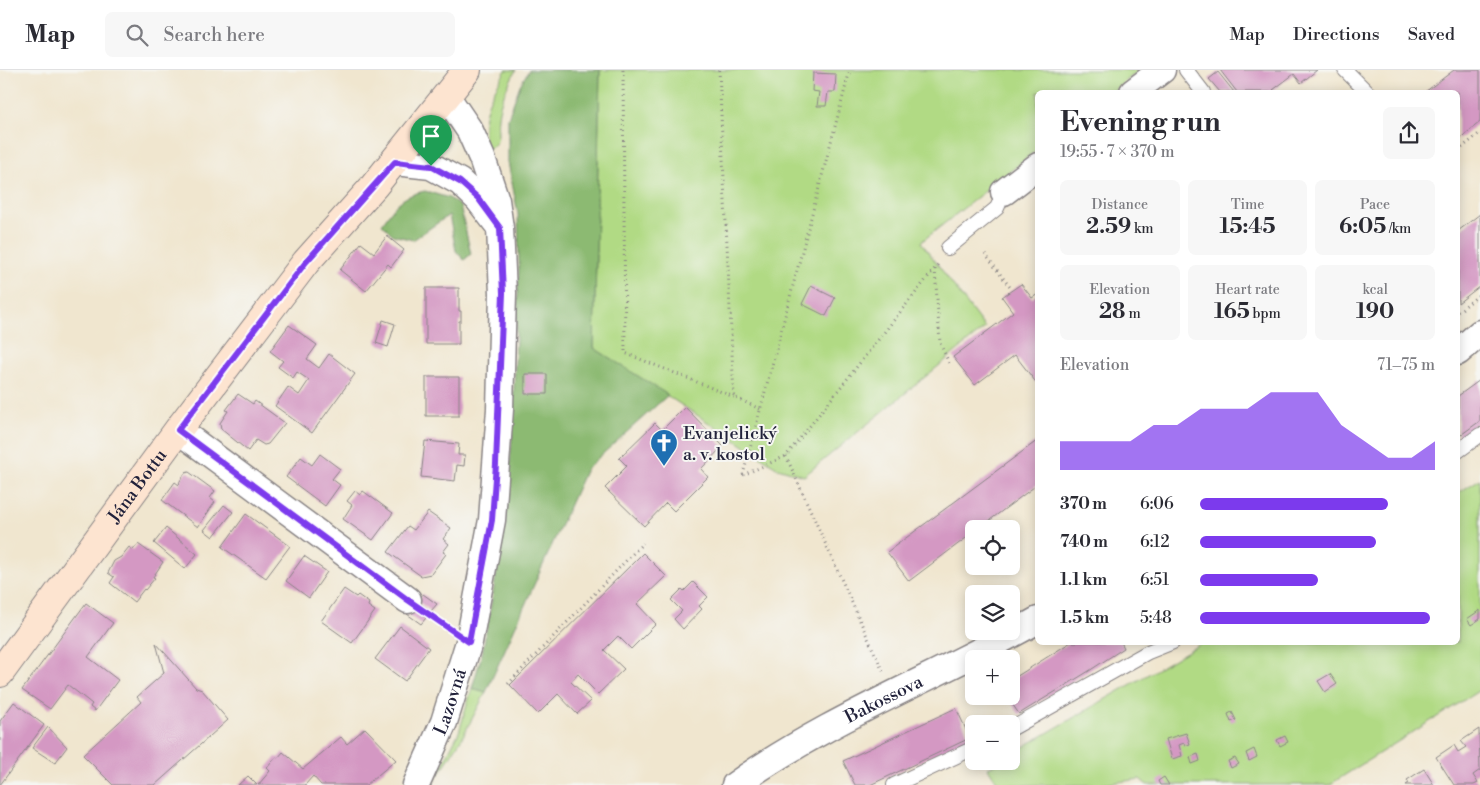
<!DOCTYPE html>
<html lang="en">
<head>
<meta charset="utf-8">
<style>
  :root { --surface:#fff; --page:#f7f7f7; --text:#2b2b33; --muted:#7c7c81; --line:#e1e1e2; --accent:#7c3aed }
  body { margin:0; font-family:"Libre Bodoni",serif; background:var(--page); color:var(--text); height:100vh; display:flex; flex-direction:column; font-size:19px; white-space:nowrap }
  * { box-sizing:border-box; margin:0 }
  p { font-size:16px; color:var(--muted) }
  .icon { flex:none; width:28px; height:28px; fill:none; stroke:currentColor; stroke-width:2; stroke-linecap:round; stroke-linejoin:round }
  .map { position:relative; flex:1; overflow:hidden }
  .panel { position:absolute; left:1035px; top:20px; width:425px; height:555px; display:flex; flex-direction:column; background:var(--surface); border-radius:8px; box-shadow:0 2px 12px #0003 }
  .panel>* { flex:none }
  .tools { position:absolute; left:965px; top:450px; display:grid; gap:10px }
  .tools a { display:grid; place-items:center; width:55px; height:55px; border-radius:8px; background:var(--surface); box-shadow:0 2px 12px #0003; font-size:25px }
  .pin { position:absolute; display:grid; place-items:center; width:42px; height:42px; color:#fff; margin:-51px -21px; border-radius:50% 50% 50% 0; rotate:-45deg; box-shadow:0 0 5px #0007 }
  .pin .icon { rotate:45deg }
  .round { display:grid; place-items:center; flex:none; width:52px; height:52px; border-radius:8px; background:var(--page) }
  .head { display:flex; align-items:center; justify-content:space-between; height:85px; padding:0 25px }
  h1 { font-size:28px; font-weight:700; line-height:38px }
  .metrics { display:grid; grid-template-columns:repeat(3,1fr); gap:8px; height:85px; padding:5px 25px }
  .metrics div { display:grid; align-content:center; border-radius:8px; background:var(--page); text-align:center }
  .metrics b { font-size:21px; font-weight:700 }
  .metrics small { font-size:14px; font-weight:400 }
  .metrics p { font-size:14px }
  .chart { height:140px; padding:10px 25px }
  .chart p { display:flex; justify-content:space-between }
  .chart svg { width:100%; height:90px; margin-top:5px; fill:var(--accent); opacity:.7 }
  ul { padding:0 25px; list-style:none; font-size:16px }
  li { display:grid; grid-template-columns:80px 60px 1fr; align-items:center; height:38px }
  li i { height:12px; border-radius:6px; background:var(--accent) }
  header { display:flex; align-items:center; gap:30px; box-sizing:border-box; height:70px; padding:0 25px; background:var(--surface); border-bottom:1px solid var(--line) }
  header strong { font-size:24px }
  nav { display:flex; gap:28px; margin-inline-start:auto; font-size:18px }
  .search { width:350px; height:45px; background:var(--page); display:flex; align-items:center; gap:12px; box-sizing:border-box; padding:0 18px; border-radius:8px; color:var(--muted); font-size:19px }
  .map>svg:first-child { display:block }
  .green { fill:#b1da84; stroke:#6a7e60 }
  .forest { fill:#8cba72; stroke:#576e56 }
  .building { fill:#d498c3 }
  .lines { fill:none; stroke-linecap:round; stroke-linejoin:round }
  .lane-casing { stroke:#898485; stroke-width:16 }
  .street-casing { stroke:#898485; stroke-width:29 }
  .secondary-casing { stroke:#898485; stroke-width:30 }
  .path { stroke:#898485; stroke-width:3; stroke-dasharray:1 4; stroke-linecap:butt }
  .lane { stroke:#fff; stroke-width:14 }
  .street { stroke:#fff; stroke-width:26 }
  .secondary { stroke:#fde4d0; stroke-width:28 }
  .route-casing { stroke:#fff; stroke-width:10 }
  .route { stroke:#7c3aed; stroke-width:6 }
  .labels { text-anchor:middle; stroke-width:4; stroke-linejoin:round; paint-order:stroke }
  .poi-label { font-size:18px; fill:#22223b; stroke:#f6f6f2; text-anchor:start }
  .street-label { font-size:18px; fill:#22223b; stroke:#f6f6f2 }
</style>
</head>
<body>
<header>
<strong>Map</strong>
<div class="search"><svg class="icon" aria-label="search" viewBox="0 0 24 24"><circle cx="10" cy="10" r="6"/><path d="M15 15l6 6"/></svg>Search here</div>
<nav><a>Map</a><a>Directions</a><a>Saved</a></nav>
</header>
<div class="map">
<svg width="1480" height="715" viewBox="0 0 1480 715">
  <rect width="100%" height="100%" fill="#f6f6f2"/>
  <filter id="ink" filterUnits="userSpaceOnUse"><feTurbulence type="fractalNoise" baseFrequency=".02" numOctaves="2"/><feDisplacementMap in="SourceGraphic" scale="10" xChannelSelector="R" yChannelSelector="G"/><feConvolveMatrix kernelMatrix="1 2 1 2 8 2 1 2 1" color-interpolation-filters="sRGB"/></filter>
  <filter id="wash" filterUnits="userSpaceOnUse"><feTurbulence type="fractalNoise" baseFrequency=".0096" numOctaves="4" result="noise"/><feDisplacementMap in="SourceGraphic" scale="20" xChannelSelector="R" yChannelSelector="G"/><feGaussianBlur stdDeviation="1.12" result="paint"/><feColorMatrix in="noise" values="0 0 0 0 0 0 0 0 0 0 0 0 0 0 0 0 0 1.4 0 .05"/><feComposite in="paint" operator="in"/></filter>
  <g filter="url(#wash)">
    <rect width="100%" height="100%" fill="#f0e6cf"/>
    <path class="green" d="M 506,0 L 516,0 C 508,15 500,30 498,47 C 497,54 499,66 497,71 C 495,76 490,78 485,80 C 481,41 487,33 506,0 Z
      M 600,0 L 1140,0 L 1112,22 L 1038,22 L 1037,80 L 921,172 L 985,258 L 804,406 L 778,398 L 594,278 Z
      M 1480,409 L 1480,620 L 1329,715 L 1147,715 L 1140,709 L 1098,715 L 999,715 L 988,698 L 999,691 L 1011,691 L 1011,684 L 1202,573 L 1458,572 L 1458,423 Z
      M 472,618 L 486,622 L 462,668 L 432,715 L 459,662 Z"/>
    <path class="forest" d="M 529,0 L 600,0 L 594,278 L 668,325 L 586,399 L 486,622 L 472,618 L 482,584 L 505,456 L 512,367 L 519,193 L 518,144 L 508,92 L 508,48 L 520,15 Z
      M 425,121 L 449,128 L 460,136 L 471,184 L 464,190 L 456,181 L 449,145 L 413,170 L 393,165 L 382,154 C 395,135 401,126 425,121 Z"/>
    <g id="blocks">
      <path class="building" d="M 1220,0 L 1317,0 L 1301,13 L 1294,4 L 1273,20 L 1275,22 L 1237,22 Z
        M 1454,0 L 1480,0 L 1480,52 L 1458,70 L 1458,22 L 1425,22 Z
        M 1218,2 L 1234,22 L 1220,22 L 1209,9 Z
        M 813,3 L 836,4 L 835,22 L 828,22 L 826,36 L 817,36 L 819,22 L 812,21 Z
        M 1480,144 L 1480,216 L 1458,233 L 1458,161 Z
        M 387,166 L 404,180 L 391,197 L 388,194 L 366,221 L 340,200 L 361,173 L 374,183 Z
        M 1021,214 L 1032,228 L 1038,224 L 1038,315 L 1015,285 L 975,315 L 953,287 L 1013,242 L 1002,227 Z
        M 811,216 L 835,228 L 826,246 L 802,234 Z
        M 426,218 L 459,218 L 459,241 L 461,241 L 461,251 L 459,251 L 459,274 L 426,274 Z
        M 383,250 L 395,254 L 388,277 L 376,273 Z
        M 289,255 L 317,275 L 307,289 L 319,298 L 329,284 L 355,304 L 312,363 L 275,336 L 288,317 L 299,325 L 309,310 L 297,302 L 293,308 L 278,297 L 283,291 L 270,281 Z
        M 525,304 L 547,304 L 547,324 L 525,324 Z
        M 426,307 L 459,307 L 459,346 L 426,346 Z
        M 1480,310 L 1480,351 L 1458,367 L 1458,326 Z
        M 238,324 L 253,334 L 255,331 L 285,353 L 268,374 L 264,375 L 256,370 L 248,381 L 221,359 L 220,353 L 228,341 L 226,340 Z
        M 685,337 L 723,376 L 701,399 L 708,407 L 674,441 L 666,433 L 644,456 L 605,418 L 627,396 L 619,388 L 655,353 L 662,360 Z
        M 1038,370 L 1038,414 L 978,459 L 974,459 L 974,462 L 909,511 L 887,482 Z
        M 425,371 L 459,374 L 458,385 L 465,385 L 464,396 L 457,395 L 455,411 L 421,407 Z
        M 320,384 L 340,399 L 332,409 L 340,415 L 325,436 L 286,407 L 301,387 L 312,395 Z
        M 189,402 L 215,421 L 210,428 L 215,432 L 198,457 L 162,430 L 175,412 L 179,415 L 180,411 L 185,403 Z
        M 355,421 L 360,425 L 363,421 L 393,443 L 373,470 L 343,449 L 352,435 L 347,431 Z
        M 224,435 L 233,442 L 213,467 L 204,460 Z
        M 428,442 L 451,458 L 443,469 L 449,474 L 443,482 L 446,484 L 431,504 L 421,506 L 388,482 L 408,456 L 414,460 Z
        M 246,444 L 290,476 L 266,508 L 222,477 Z
        M 166,458 L 197,484 L 185,499 L 154,473 Z
        M 138,474 L 163,492 L 153,507 L 155,508 L 145,520 L 144,519 L 134,532 L 110,513 L 114,507 L 108,503 L 114,491 L 121,487 L 129,477 L 133,480 Z
        M 643,483 L 666,506 L 637,534 L 656,554 L 631,579 L 618,566 L 604,580 L 624,599 L 598,624 L 578,604 L 571,612 L 591,631 L 577,644 L 558,624 L 538,644 L 510,615 Z
        M 304,486 L 327,502 L 309,528 L 286,511 Z
        M 693,512 L 708,527 L 699,536 L 702,539 L 683,559 L 674,549 L 682,541 L 671,530 L 682,519 L 684,521 Z
        M 344,519 L 356,527 L 358,525 L 369,533 L 368,536 L 375,541 L 352,573 L 321,551 Z
        M 423,524 L 437,534 L 431,541 L 417,531 Z
        M 86,533 L 113,553 L 88,587 L 118,610 L 95,641 L 90,637 L 92,634 L 68,615 L 50,639 L 22,620 Z
        M 413,537 L 426,548 L 421,554 L 407,544 Z
        M 1480,540 L 1480,549 L 1471,555 L 1467,549 Z
        M 400,556 L 429,578 L 405,611 L 375,589 Z
        M 1071,572 L 1121,572 L 1124,578 L 1089,601 L 1019,644 L 1007,626 L 1011,626 L 1011,610 Z
        M 156,573 L 196,618 L 202,620 L 228,650 L 155,715 L 113,715 L 83,685 L 141,632 L 137,627 L 164,603 Z
        M 1330,604 L 1337,614 L 1325,622 L 1318,611 Z
        M 14,632 L 44,655 L 0,715 L 0,651 Z
        M 956,638 L 970,668 L 870,715 L 855,715 L 843,691 Z
        M 1232,642 L 1236,650 L 1231,652 L 1228,644 Z
        M 48,657 L 67,677 L 55,693 L 32,678 Z
        M 365,658 L 396,690 L 366,715 L 321,715 L 313,706 L 305,715 L 258,715 L 270,701 L 267,698 L 276,687 L 278,688 L 283,682 L 303,699 L 341,667 L 347,674 Z
        M 1479,659 L 1480,700 L 1473,705 L 1478,713 L 1474,715 L 1454,715 L 1436,687 L 1454,675 L 1458,682 L 1466,677 L 1461,671 Z
        M 1186,663 L 1190,674 L 1185,676 L 1184,673 L 1179,675 L 1182,686 L 1172,689 L 1166,669 Z
        M 1285,666 L 1288,672 L 1280,676 L 1277,670 Z
        M 1254,679 L 1257,687 L 1249,691 L 1246,683 Z
        M 1198,684 L 1200,691 L 1192,694 L 1190,687 Z
        M 1235,688 L 1239,694 L 1231,698 L 1228,691 Z
        M 1424,699 L 1434,715 L 1406,715 L 1409,713 L 1407,710 Z
        M 248,706 L 257,715 L 238,715 Z
        M 1164,707 L 1169,715 L 1160,715 L 1158,711 Z"/>
    </g>
  </g>
  <g filter="url(#ink)">
    <use href="#blocks" fill-opacity="0" stroke="#898485" stroke-width="1"/>
    <g class="lines">
      <defs>
        <path id="lane" d="M 1186,0 L 1203,22
          M 1345,0 L 1367,22
          M 948,178 L 997,138 L 1004,122
          M 1458,381 L 1480,365
          M 1011,659 L 1148,582 L 1173,572
          M 894,715 L 974,678"/>
        <g id="street">
          <path d="M 1133,22 L 1162,0"/>
          <path d="M 395,92 L 431,96 L 460,112 L 478,129 L 498,155"/>
          <path d="M 1004,122 L 1038,96"/>
          <path d="M 1458,282 L 1480,263"/>
          <path d="M 178,360 L 408,530"/>
          <path id="s1" d="M 416,715 L 444,652 L 469,572 L 492,450 L 500,339 L 503,223 L 500,158 L 496,130 L 482,88 L 470,61 L 447,27"/>
          <path id="s2" d="M 735,715 C 829,648 937,607 1038,550"/>
        </g>
        <g id="secondary">
          <path id="s3" d="M 0,603 L 178,360 L 306,192 L 374,116 L 467,0"/>
        </g>
      </defs>
      <use href="#lane" class="lane-casing"/>
      <use href="#street" class="street-casing"/>
      <use href="#secondary" class="secondary-casing"/>
      <path class="path" d="M 623,0 L 625,283 L 734,327
        M 719,0 L 734,327 L 760,339
        M 1458,81 L 1480,63
        M 985,184 L 1012,220
        M 935,199 L 940,273 L 949,293
        M 1458,242 L 1480,224
        M 786,386 L 884,604
        M 743,405 L 850,0
        M 743,405 L 786,386 L 940,192
        M 427,543 L 448,558
        M 508,614 L 643,473"/>
      <use href="#lane" class="lane"/>
      <use href="#street" class="street"/>
      <use href="#secondary" class="secondary"/>
    </g>
  </g>
  <g class="lines" filter="url(#ink)">
    <defs>
      <path id="route" d="M 395,92 L 431,96 L 460,112 L 478,128 L 500,158 L 503,223 L 496,394 L 492,450 L 469,572 L 408,530 L 178,360 L 306,192 Z"/>
    </defs>
    <use href="#route" class="route-casing"/>
    <use href="#route" class="route"/>
  </g>
  <defs>
    <symbol id="church-pin" viewBox="-11 -11 22 30"><path d="M0 17L-7.5 6A9.5 9.5 0 1 1 7.5 6Z" fill="#1f6fb2" stroke="#f6f6f2"/><path d="M-1.2-6h2.4v3.5h3.3v2.4h-3.3V6h-2.4V-.1h-3.3v-2.4h3.3Z" fill="#fff"/></symbol>
  </defs>
  <g fill-rule="evenodd">
    <use href="#church-pin" x="648" y="357" width="32" height="43"/>
  </g>
  <g class="labels">
    <g class="poi-label">
      <text x="683" y="369">Evanjelický<tspan x="683" dy="21">a. v. kostol</tspan></text>
    </g>
    <g class="street-label">
      <text dy="6" stroke="none"><textPath href="#s3" startOffset="232">Jána Bottu</textPath></text>
      <text dy="6" stroke="none"><textPath href="#s2" startOffset="172">Bakossova</textPath></text>
      <text dy="6" stroke="none"><textPath href="#s1" startOffset="90">Lazovná</textPath></text>
    </g>
  </g>
</svg>
<div class="tools">
<a><svg class="icon" aria-label="locate" viewBox="0 0 24 24"><circle cx="12" cy="12" r="6"/><path d="M12 2v4M12 18v4M2 12h4M18 12h4"/></svg></a>
<a><svg class="icon" aria-label="layers" viewBox="0 0 24 24"><path d="M12 4l9 5-9 5-9-5zM3 14l9 5 9-5"/></svg></a>
<a>+</a>
<a>−</a>
</div>
<div class="pin" style="left:431px;top:96px;background:#1e9e55"><svg class="icon" aria-label="arrive" viewBox="0 0 24 24"><path d="M6 21V4h12l-3 4 3 4H6"/></svg></div>
<section class="panel">
<div class="head"><div><h1>Evening run</h1><p>19:55 · 7 × 370 m</p></div><a class="round"><svg class="icon" aria-label="share" viewBox="0 0 24 24"><path d="M12 15V3M7 8l5-5 5 5M5 13v7h14v-7"/></svg></a></div>
<div class="metrics">
<div><p>Distance</p><b>2.59<small> km</small></b></div>
<div><p>Time</p><b>15:45</b></div>
<div><p>Pace</p><b>6:05<small> /km</small></b></div>
</div>
<div class="metrics">
<div><p>Elevation</p><b>28<small> m</small></b></div>
<div><p>Heart rate</p><b>165<small> bpm</small></b></div>
<div><p>kcal</p><b>190</b></div>
</div>
<div class="chart"><p><span>Elevation</span>71–75 m</p>
<svg viewBox="0 0 160 44" preserveAspectRatio="none"><path d="M0 44V30L10 30L20 30L30 30L40 22L50 22L60 14L70 14L80 14L90 6L100 6L110 6L120 22L130 30L140 38L150 38L160 30V44z"/></svg>
</div>
<ul>
<li><b>370 m</b>6:06<i style="width:80%"></i></li>
<li><b>740 m</b>6:12<i style="width:75%"></i></li>
<li><b>1.1 km</b>6:51<i style="width:50%"></i></li>
<li><b>1.5 km</b>5:48<i style="width:98%"></i></li>
</ul>
</section>
</div>
</body>
</html>
